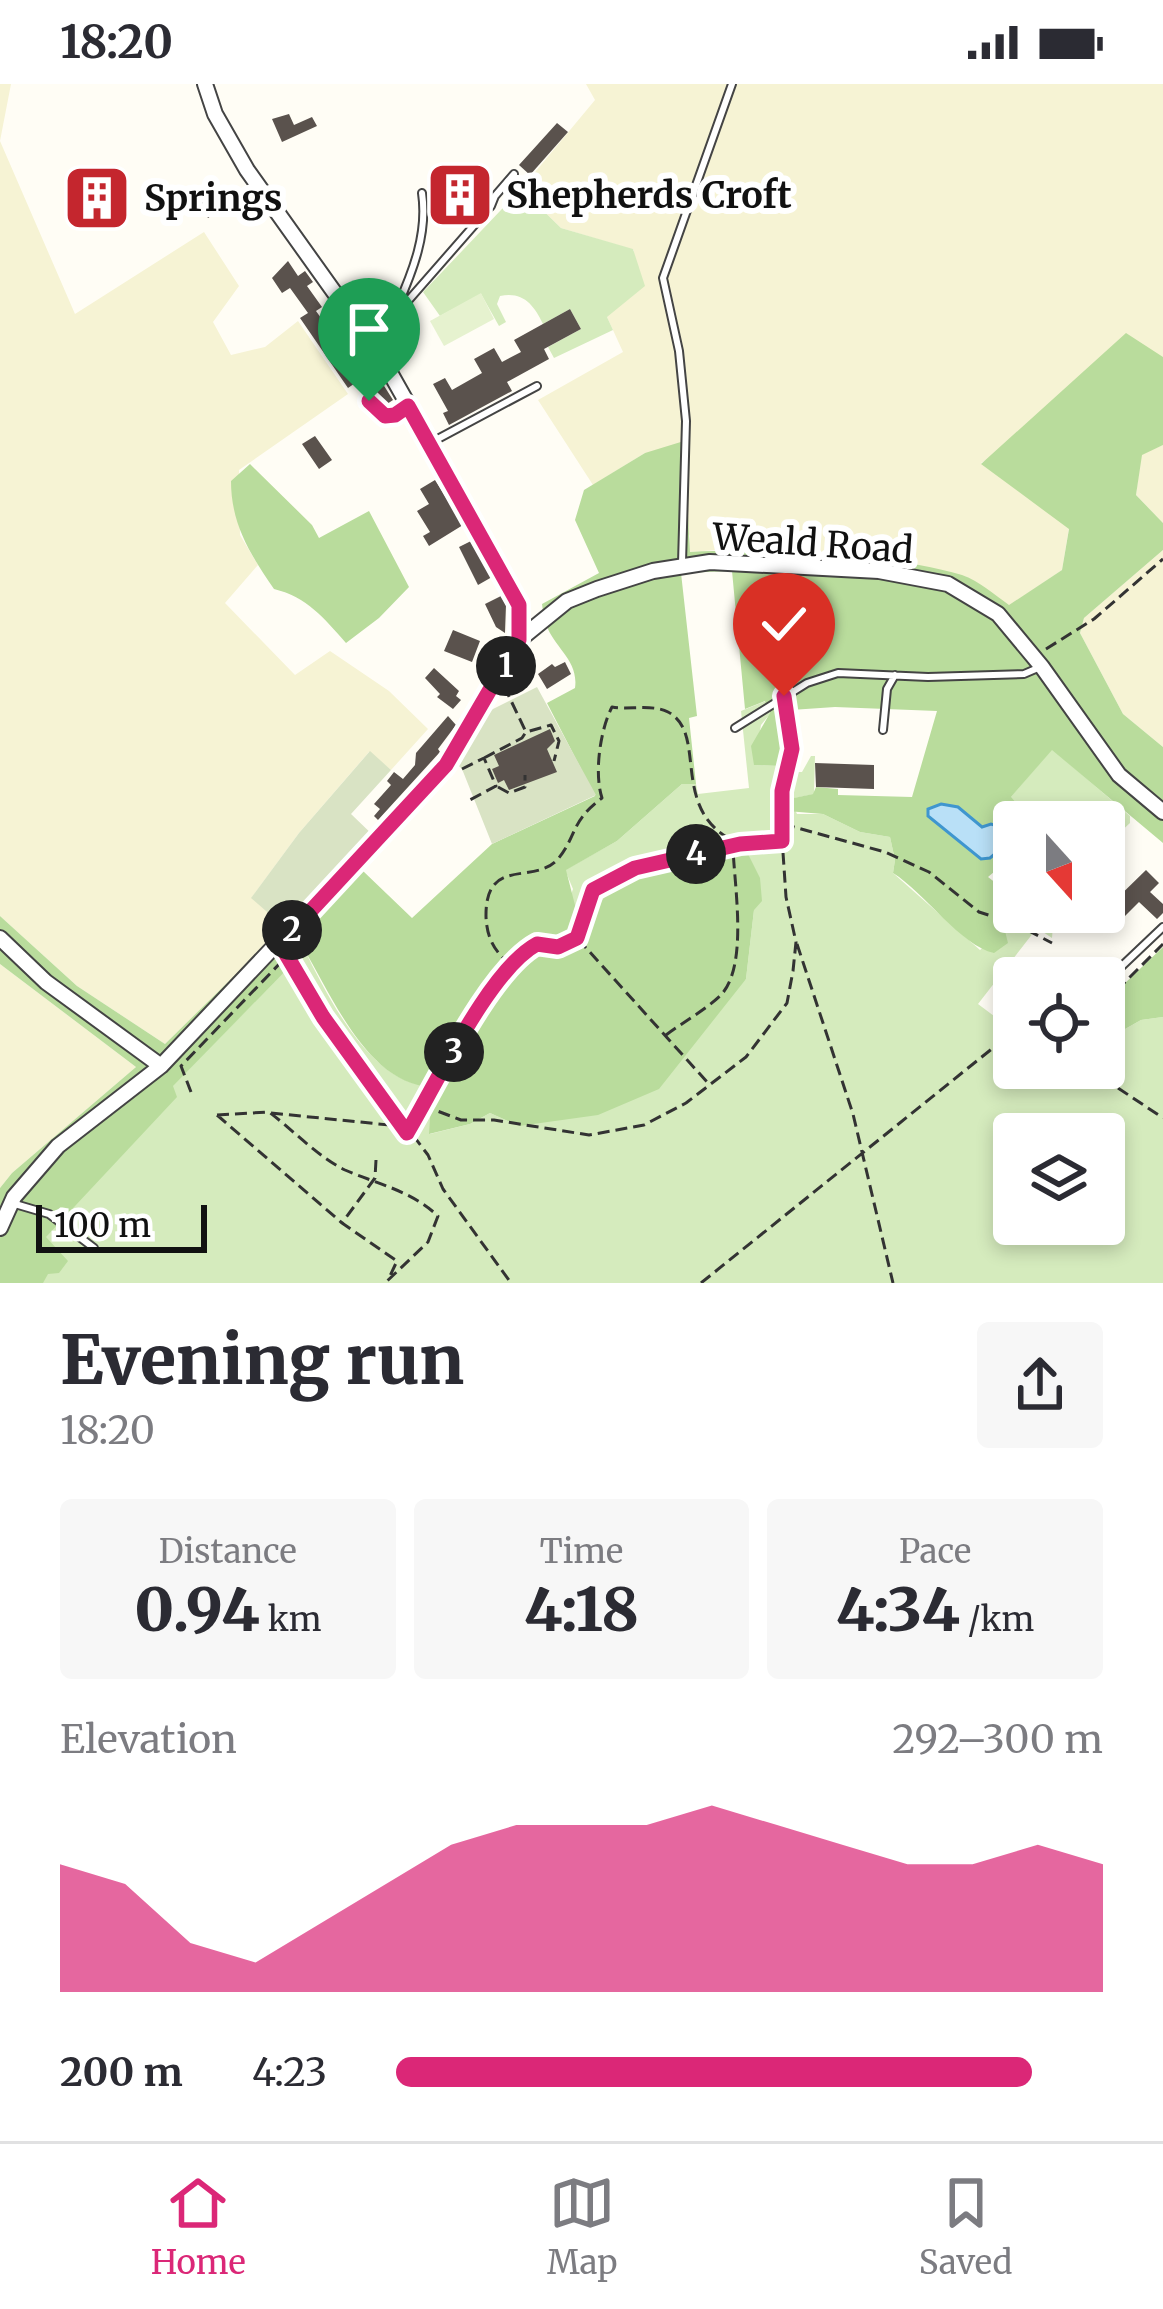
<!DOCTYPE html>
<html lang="en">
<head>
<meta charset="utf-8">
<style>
  :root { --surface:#fff; --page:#f7f7f7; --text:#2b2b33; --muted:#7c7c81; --line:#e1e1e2; --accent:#db2777 }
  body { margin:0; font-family:Merriweather,serif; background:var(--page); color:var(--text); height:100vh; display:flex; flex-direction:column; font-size:45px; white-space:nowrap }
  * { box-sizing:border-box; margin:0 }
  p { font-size:39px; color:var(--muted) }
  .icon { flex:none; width:66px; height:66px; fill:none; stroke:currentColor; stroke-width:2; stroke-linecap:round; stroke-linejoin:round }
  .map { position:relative; height:1199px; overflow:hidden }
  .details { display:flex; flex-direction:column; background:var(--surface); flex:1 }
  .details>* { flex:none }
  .needle { width:78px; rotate:159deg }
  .buttons { position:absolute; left:993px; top:717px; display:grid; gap:24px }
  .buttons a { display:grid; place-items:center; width:132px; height:132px; border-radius:12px; background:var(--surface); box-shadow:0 6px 18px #0003; font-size:60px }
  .scale { position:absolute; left:36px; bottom:30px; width:171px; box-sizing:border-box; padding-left:12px; border:6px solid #111; border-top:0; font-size:33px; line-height:42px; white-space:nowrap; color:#111; -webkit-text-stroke:9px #fff; paint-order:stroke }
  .pin { position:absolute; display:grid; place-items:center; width:102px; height:102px; color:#fff; margin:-123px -51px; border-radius:50% 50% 50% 0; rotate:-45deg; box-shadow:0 0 12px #0007 }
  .pin .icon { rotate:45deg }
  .km { position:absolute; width:60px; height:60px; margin:-30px; border-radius:50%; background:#222; color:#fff; font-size:33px; line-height:60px; text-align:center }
  .round { display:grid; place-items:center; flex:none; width:126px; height:126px; border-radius:12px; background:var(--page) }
  .overview { display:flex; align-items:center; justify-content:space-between; height:204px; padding:0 60px }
  h1 { font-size:66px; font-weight:800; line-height:90px }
  .metrics { display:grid; grid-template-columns:repeat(3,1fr); gap:18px; height:204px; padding:12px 60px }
  .metrics div { display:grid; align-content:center; border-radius:12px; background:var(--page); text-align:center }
  .metrics b { font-size:60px; font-weight:800 }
  .metrics small { font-size:33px; font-weight:400 }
  .metrics p { font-size:33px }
  .chart { height:336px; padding:24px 60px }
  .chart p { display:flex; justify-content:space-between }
  .chart svg { width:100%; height:216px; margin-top:12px; fill:var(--accent); opacity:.7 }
  ul { padding:0 60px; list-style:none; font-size:39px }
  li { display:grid; grid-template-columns:192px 144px 1fr; align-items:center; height:90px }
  li i { height:30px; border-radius:15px; background:var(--accent) }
  .status { display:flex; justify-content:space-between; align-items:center; height:84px; padding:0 60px; background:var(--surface); direction:ltr }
  .status svg { height:33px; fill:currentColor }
  .tab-bar { display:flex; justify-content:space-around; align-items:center; height:168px; border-top:3px solid var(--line); background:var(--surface); font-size:33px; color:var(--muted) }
  .tab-bar a { display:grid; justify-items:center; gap:6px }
  .tab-bar .on { color:var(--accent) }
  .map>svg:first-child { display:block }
  .farmland { fill:#f6f3d4 }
  .green { fill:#d5ebbd; fill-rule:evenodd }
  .forest { fill:#b9dc9c }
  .cemetery { fill:#d9e3c4 }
  .pitch { fill:#e6f2cf }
  .water { fill:#b9e0f7; stroke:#3f96cf; stroke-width:3 }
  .building { fill:#5a524d }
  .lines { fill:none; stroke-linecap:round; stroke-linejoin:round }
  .service-casing { stroke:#444; stroke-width:10 }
  .tertiary-casing { stroke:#444; stroke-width:18 }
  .path { stroke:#333; stroke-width:3; stroke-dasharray:12 6; stroke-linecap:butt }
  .service { stroke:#fff; stroke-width:6 }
  .tertiary { stroke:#fff; stroke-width:14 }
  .route-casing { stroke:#fff; stroke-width:24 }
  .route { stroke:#db2777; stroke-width:15 }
  .labels { text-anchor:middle; stroke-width:12; stroke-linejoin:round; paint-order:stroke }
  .poi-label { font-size:36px; font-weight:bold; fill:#111; stroke:#fff; text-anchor:start }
  .street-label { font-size:36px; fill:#111; stroke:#fff }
</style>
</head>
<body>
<div class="status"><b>18:20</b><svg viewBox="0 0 49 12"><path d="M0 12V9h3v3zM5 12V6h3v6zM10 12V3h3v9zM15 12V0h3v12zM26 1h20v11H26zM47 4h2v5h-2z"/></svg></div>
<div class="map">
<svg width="1163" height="1199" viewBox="0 0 1163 1199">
  <rect width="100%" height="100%" fill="#fffdf5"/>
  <path class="farmland" d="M 0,0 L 11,0 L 0,57 L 75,230 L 204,148 L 239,202 L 213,238 L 231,271 L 265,263 L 298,237 L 348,310 L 239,386 L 240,451 L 258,481 L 225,519 L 295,591 L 330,567 L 389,607 L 428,645 L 391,686 L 369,668 L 299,749 L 252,813 L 284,843 L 165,960 L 77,902 L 0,832 Z
    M 586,0 L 1163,0 L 1163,273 L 981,379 L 1069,444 L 1062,486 L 1009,522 L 967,493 L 908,479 L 731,465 L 689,468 L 690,452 L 645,369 L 593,401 L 538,316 L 623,268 L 607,233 L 634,166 L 561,144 L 521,105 L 595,16 Z
    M 1163,361 L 1163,439 L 1136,411 L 1141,370 Z
    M 1163,466 L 1163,663 L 1123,630 L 1080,549 L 1084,534 Z
    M 0,880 L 136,983 L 12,1089 L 0,1104 Z"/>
  <path class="green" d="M 521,105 L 561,144 L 633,165 L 645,202 L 607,233 L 613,246 L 554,274 L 548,263 L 581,245 L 570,225 L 543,240 C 534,221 523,207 500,212 L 497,220 L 506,238 L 499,242 L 481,210 L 440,232 L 423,208 Z
    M 766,617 L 770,630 L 761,641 L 754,681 L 780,682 L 781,688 L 802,688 L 811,672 L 815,672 L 814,710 L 790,715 L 797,730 L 823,730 L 860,748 L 890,753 L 895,776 L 893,789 L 980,866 L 1011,838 L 1043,833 L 1053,841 L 1052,854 L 1037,844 L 978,920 L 1014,947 L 1014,984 L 1104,984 L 1104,957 L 1141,936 L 1163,933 L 1163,1199 L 0,1199 L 172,1002 L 305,867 C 329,915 372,1002 432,1002 L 430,1050 L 470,1040 L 490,1029 L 519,1042 L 746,895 L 754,826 L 729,769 C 705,773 657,774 636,788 C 618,799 589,846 580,865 C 557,873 547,873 528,859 L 539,851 L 557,852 L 573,805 L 565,786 L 617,757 L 682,700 L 696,700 L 698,710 L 749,704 L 741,627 ZM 1014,1050 L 1104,1050 L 1104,1140 L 1014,1140 Z
    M 1052,665 L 1130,732 L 1130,739 L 1104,763 L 1104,738 L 1032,738 L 1010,714 Z"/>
  <path class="forest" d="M 1126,249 L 1163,273 L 1163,361 L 1142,371 L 1136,411 L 1163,439 L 1163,466 L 1084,534 L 1080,549 L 1123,630 L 1163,663 L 1163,759 L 1052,666 L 1011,713 L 1032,738 L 1014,738 L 1014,771 L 988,793 L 1014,813 L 1014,828 L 1035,828 L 1043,833 L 1011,838 L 1005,847 L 1008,859 L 994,869 C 961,862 925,809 893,789 L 895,776 L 890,753 L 860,748 L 823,730 L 787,727 L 789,715 L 813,710 L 816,703 L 838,705 L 838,711 L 912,713 L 937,627 L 835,623 L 791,626 L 787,635 L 780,636 L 780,682 L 754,681 L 751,662 L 770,629 L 765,617 L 745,625 L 732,487 L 681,489 L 697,632 L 689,634 L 696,700 L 682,700 L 617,757 L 566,786 L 576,825 L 570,844 L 557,852 L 539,851 L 528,859 C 548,874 557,873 580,865 C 589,846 596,820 611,805 C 643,774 706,768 748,770 L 760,794 L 762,817 L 754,826 L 746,895 L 659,1005 L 598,1031 L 519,1042 L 490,1029 L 470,1040 L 429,1050 L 432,1003 C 369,1001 333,914 305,867 L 173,1002 L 177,1013 L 46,1153 L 68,1177 L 59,1189 L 48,1190 L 43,1199 L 0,1199 L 0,1104 L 12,1089 L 136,983 L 0,880 L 0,832 L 77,902 L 165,960 L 427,702 L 430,714 L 363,787 L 412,834 L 492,760 L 595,712 L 547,619 L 575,604 C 579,576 554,564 546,540 C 543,534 543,526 542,520 L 599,489 L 575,436 L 584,406 L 645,369 L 684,357 L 690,468 C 763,463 892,470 962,491 C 979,497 995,511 1009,521 L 1062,486 L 1069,445 L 981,380 Z
    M 250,380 L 312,441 L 319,454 L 369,427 L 409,503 L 379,534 L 346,559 C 324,534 307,513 274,505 C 250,470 231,440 231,397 Z
    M 1163,863 L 1163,933 L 1141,936 L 1104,957 L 1104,919 Z"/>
  <path class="cemetery" d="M 537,603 L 596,711 L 492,760 L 462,685 L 456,679 L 491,626 Z
    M 370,667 L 391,686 L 351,730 L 377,755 L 290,848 L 251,814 L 299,749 Z"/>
  <path class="pitch" d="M 481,209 L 494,235 L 444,262 L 430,237 Z"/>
  <path class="water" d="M 941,720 L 958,723 L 982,743 L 991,740 L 1001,743 L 1008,759 L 990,774 L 981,775 L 928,732 L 928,725 Z"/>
  <path class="building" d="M 289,30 L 294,41 L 312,33 L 317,42 L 282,58 L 272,35 Z
    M 557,39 L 568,48 L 530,91 L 519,81 Z
    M 458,93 L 478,108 L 462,128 L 442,113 Z
    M 210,103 L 221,125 L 208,134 L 204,127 L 198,131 L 190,119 Z
    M 288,177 L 298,192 L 305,187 L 313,198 L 307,202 L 322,223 L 316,227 L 336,255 L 339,253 L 357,286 L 369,278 L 393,316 L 384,322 L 361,295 L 348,304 L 300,234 L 308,229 L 290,204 L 282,209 L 272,194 Z
    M 570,225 L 581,245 L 544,265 L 549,275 L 507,298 L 512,307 L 449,341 L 443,329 L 448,327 L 433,300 L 445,294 L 452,306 L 482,289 L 474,275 L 494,264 L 502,278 L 521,268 L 514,256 Z
    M 315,352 L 332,376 L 319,385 L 302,360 Z
    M 435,396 L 463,441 L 429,462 L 423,452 L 430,448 L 417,427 L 429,420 L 420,405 Z
    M 471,457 L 492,493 L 478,501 L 459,463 Z
    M 501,512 L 506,521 L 505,549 L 496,543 L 485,520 Z
    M 453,546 L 480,557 L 472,578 L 444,567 Z
    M 565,578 L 571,590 L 547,605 L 538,590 L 552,580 L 555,583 Z
    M 434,584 L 459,607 L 456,612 L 461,616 L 453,625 L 437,613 L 440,610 L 425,594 Z
    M 448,632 L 456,641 L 438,665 L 440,668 L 378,736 L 374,732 L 380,725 L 374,720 L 391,701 L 387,697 L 394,688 L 403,695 L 415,681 L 416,669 Z
    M 550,645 L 555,657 L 547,665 L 557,688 L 509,706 L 504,696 L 498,699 L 492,685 L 499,682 L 494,671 Z
    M 815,679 L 874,681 L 874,705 L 816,703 Z
    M 1146,786 L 1159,799 L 1150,808 L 1163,820 L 1163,829 L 1157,835 L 1139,818 L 1117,840 L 1104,827 Z"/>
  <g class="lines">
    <defs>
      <path id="service" d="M 397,223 C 413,187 428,149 422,109
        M 372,258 L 491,122 L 495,112 L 514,90
        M 369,317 L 384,332 L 405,324
        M 432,358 L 537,302
        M 682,479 L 686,337 L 679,267 L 663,194 L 732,0
        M 785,612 L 792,666
        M 735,644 L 807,599 L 838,589 L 928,593 L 1024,590 L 1038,584
        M 883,646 L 887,605 L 895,591
        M 1086,887 L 1095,894
        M 1104,899 L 1163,843
        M 15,1120 L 49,1130 L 94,1164"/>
      <path id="tertiary" d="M 205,0 L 215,30 L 247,86 L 384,278 L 517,514 L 519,556
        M 0,854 L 46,898 L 161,982
        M 0,1144 L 14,1113 L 58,1062 L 161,982 L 446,681 L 519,556 L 567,517 L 597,505 L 653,487 L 710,478 L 879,487 L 948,500 L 998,530 L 1042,583 L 1119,691 L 1163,728"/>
    </defs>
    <use href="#service" class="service-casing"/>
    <use href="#tertiary" class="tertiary-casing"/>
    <path class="path" d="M 1046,565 L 1094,535 L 1163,475
      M 504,602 L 526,648
      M 484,674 L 522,654 L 526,648 L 551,641 L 559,657 L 554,677
      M 462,685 L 484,674 L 496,702 L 468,717
      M 498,703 L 509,709 L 525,703 L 525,691
      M 783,740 L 885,768 L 929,788 L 979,828 L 1016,840 L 1052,859
      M 578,855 L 708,999
      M 797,860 L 853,1030 L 893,1199
      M 289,875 L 323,933 L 428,1071 L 443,1105 L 511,1199
      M 511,881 C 495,868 487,855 486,833 C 485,771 534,802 558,775 C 578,750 570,738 602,714 C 594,690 600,646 612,623 C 629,626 653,620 668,628 C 710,650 666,729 740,760
      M 1104,919 L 1163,860
      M 666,951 C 683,938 704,927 720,912 C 749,883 734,801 733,763
      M 1088,984 L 1163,1034
      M 191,1008 L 181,982 L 287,872 L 292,863
      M 271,1029 L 399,1042
      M 217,1031 L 269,1028 C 293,1046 318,1073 345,1086 C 377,1100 410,1106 438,1132 L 428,1158 L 385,1199
      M 217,1031 L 342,1139
      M 410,1032 L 419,1020 L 461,1036 L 494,1036 L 589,1051 L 644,1041 L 686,1019 L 746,973 L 787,919 L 793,887 L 796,858 L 786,813 L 781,739 L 782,707 L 790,673
      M 407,1049 C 437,1000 489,886 537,860 L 558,863 L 577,854 L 593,806 L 635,784 L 740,760 L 780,757
      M 376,1076 L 375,1094 L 342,1139 L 397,1177 L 389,1194
      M 701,1199 L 1014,947"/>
    <use href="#service" class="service"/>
    <use href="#tertiary" class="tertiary"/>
  </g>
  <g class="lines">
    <defs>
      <path id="route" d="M 369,317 L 385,332 L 395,331 L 408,322 L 519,521 L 519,556 L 446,681 L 280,860 L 323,933 L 407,1049 C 436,1001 489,886 537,860 L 558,863 L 577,854 L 593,806 L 635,784 L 740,760 L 782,757 L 782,707 L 792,665 L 784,612"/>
    </defs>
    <use href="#route" class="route-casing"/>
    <use href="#route" class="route"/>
  </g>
  <defs>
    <symbol id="building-square" viewBox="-11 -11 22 22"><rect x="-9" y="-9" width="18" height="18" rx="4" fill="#c4262e" stroke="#fff"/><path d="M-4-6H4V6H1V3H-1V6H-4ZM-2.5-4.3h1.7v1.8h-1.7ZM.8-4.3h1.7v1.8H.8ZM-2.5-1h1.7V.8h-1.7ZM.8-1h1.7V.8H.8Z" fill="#fff"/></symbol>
  </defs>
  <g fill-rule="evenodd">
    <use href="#building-square" x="422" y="73" width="76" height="76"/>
    <use href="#building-square" x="59" y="76" width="76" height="76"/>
  </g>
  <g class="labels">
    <g class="poi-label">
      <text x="506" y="124">Shepherds Croft</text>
      <text x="144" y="127">Springs</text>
    </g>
    <g class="street-label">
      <text transform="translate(813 459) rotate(4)" y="13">Weald Road</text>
    </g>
  </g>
</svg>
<div class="buttons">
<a><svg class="needle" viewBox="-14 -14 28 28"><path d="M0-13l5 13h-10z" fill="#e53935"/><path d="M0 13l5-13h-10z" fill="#7c7c81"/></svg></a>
<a><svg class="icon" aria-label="locate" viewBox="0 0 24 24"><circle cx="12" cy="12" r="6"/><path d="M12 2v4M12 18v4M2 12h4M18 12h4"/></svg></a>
<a><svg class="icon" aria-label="layers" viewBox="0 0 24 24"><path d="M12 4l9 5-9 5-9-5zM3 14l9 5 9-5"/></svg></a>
</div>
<div class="scale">100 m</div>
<div class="pin" style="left:369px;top:317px;background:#1e9e55"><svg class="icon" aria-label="arrive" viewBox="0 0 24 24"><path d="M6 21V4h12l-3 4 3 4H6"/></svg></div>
<div class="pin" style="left:784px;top:612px;background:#d93025"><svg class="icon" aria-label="check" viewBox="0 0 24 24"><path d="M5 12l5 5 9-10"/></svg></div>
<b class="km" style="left:506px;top:582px">1</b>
<b class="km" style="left:292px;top:846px">2</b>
<b class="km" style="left:454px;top:968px">3</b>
<b class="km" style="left:696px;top:770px">4</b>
</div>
<section class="details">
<div class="overview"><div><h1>Evening run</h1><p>18:20</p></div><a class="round"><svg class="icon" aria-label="share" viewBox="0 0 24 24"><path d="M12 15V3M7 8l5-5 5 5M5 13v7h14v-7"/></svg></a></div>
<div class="metrics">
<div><p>Distance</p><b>0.94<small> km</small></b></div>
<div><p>Time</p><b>4:18</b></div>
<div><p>Pace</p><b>4:34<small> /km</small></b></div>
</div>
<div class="chart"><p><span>Elevation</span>292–300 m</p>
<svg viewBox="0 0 160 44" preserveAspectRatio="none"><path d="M0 44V18L10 22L20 34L30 38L40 30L50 22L60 14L70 10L80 10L90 10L100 6L110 10L120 14L130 18L140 18L150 14L160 18V44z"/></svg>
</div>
<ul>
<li><b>200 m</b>4:23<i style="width:90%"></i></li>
</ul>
</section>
<nav class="tab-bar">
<a class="on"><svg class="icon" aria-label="home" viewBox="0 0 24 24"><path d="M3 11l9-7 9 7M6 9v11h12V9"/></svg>Home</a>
<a><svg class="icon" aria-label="map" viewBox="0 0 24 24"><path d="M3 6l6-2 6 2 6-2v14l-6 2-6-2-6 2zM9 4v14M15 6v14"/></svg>Map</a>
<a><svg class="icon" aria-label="saved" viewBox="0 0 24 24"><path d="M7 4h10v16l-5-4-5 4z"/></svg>Saved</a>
</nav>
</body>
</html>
